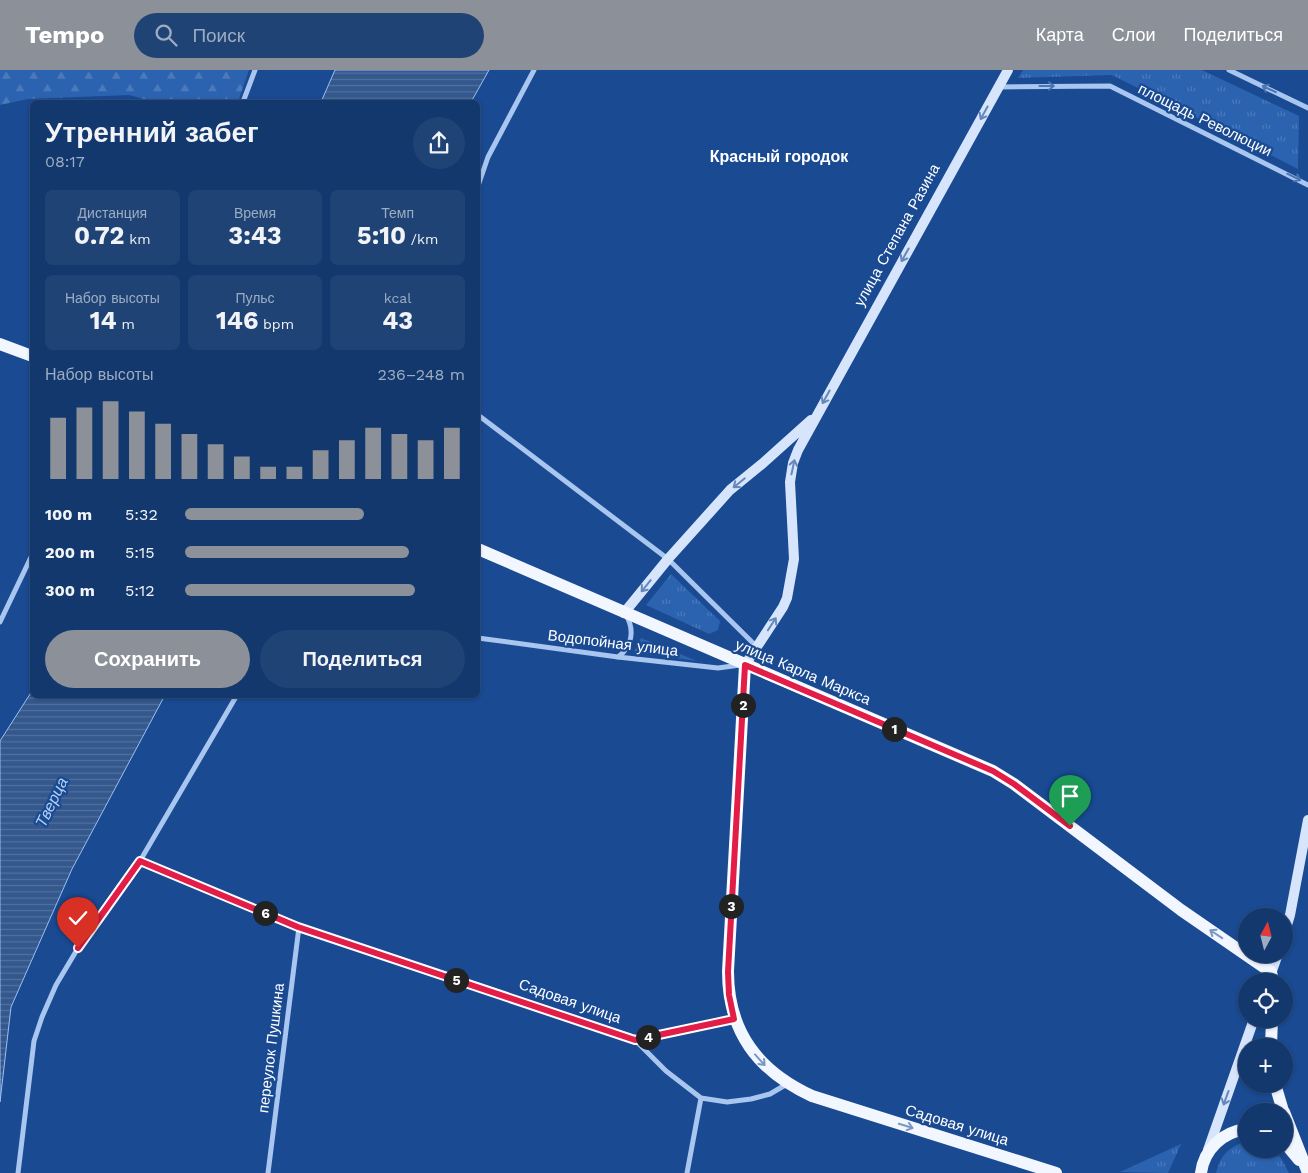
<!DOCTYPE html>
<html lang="ru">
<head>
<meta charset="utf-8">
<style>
  :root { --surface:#13386e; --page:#204376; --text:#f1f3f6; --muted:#9dacc2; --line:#325281; --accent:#8c9099 }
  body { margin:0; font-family:"Work Sans",sans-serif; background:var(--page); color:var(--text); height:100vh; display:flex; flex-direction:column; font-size:19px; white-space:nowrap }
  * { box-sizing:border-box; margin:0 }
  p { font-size:16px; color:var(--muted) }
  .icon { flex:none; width:28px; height:28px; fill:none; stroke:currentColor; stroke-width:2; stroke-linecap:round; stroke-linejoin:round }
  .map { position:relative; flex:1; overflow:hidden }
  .side { position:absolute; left:30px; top:30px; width:450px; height:598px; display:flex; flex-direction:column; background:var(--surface); border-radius:8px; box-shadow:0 1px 4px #0004,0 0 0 1px var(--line) }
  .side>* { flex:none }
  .needle { width:32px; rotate:7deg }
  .buttons { position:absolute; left:1238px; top:838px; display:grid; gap:10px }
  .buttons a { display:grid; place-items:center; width:55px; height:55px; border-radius:50%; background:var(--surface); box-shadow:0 1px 4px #0004,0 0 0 1px var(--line); font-size:25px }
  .pin { position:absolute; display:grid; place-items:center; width:42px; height:42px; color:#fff; margin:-51px -21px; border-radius:50% 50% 50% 0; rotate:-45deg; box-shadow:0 0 5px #0007 }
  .pin .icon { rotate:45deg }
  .km { position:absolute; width:25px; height:25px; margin:-12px; border-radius:50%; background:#222; color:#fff; font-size:14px; line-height:25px; text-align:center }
  .round { display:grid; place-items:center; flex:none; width:52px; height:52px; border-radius:26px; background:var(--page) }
  .headline { display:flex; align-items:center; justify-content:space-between; height:85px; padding:0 15px }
  h1 { font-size:28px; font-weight:700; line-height:38px }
  .metrics { display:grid; grid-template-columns:repeat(3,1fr); gap:8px; height:85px; padding:5px 15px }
  .metrics div { display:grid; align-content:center; border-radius:8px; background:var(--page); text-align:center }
  .metrics b { font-size:25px; font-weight:700 }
  .metrics small { font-size:14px; font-weight:400 }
  .metrics p { font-size:14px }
  .chart { height:140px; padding:10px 15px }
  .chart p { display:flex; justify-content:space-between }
  .chart svg { width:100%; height:90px; margin-top:5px; stroke:var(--accent); stroke-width:6 }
  .action { display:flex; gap:10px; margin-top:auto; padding:10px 15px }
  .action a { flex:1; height:58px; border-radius:30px; background:var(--accent); color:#fff; font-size:20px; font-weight:700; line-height:58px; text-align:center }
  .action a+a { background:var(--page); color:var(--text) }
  ul { padding:0 15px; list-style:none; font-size:16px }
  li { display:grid; grid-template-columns:80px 60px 1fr; align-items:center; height:38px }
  li i { height:12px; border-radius:6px; background:var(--accent) }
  header { display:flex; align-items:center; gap:30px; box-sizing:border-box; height:70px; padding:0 25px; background:var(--accent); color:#fff }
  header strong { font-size:24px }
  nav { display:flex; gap:28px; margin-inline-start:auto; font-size:18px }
  .search { width:350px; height:45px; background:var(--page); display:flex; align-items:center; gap:12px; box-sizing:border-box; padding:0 18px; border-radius:28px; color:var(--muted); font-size:19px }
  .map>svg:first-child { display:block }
  .grass { fill:url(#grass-tufts) }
  .forest { fill:url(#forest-firs) }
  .water { fill:url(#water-rules); stroke:#9bc0f2 }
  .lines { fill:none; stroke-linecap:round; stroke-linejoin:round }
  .street { stroke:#a8c6ef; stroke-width:5 }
  .secondary { stroke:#d6e5fb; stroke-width:10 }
  .primary { stroke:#f1f6ff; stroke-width:12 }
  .oneway { stroke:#4b75b3 }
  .oneway2 { stroke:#6588bc }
  .oneway3 { stroke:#7a97c3 }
  .route-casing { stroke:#fff; stroke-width:10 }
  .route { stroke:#e11d48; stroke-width:6 }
  .labels { text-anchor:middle; stroke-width:4.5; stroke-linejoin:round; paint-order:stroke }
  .street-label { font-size:15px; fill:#fff; stroke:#194a92 }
  .neighbourhood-label { font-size:16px; font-weight:bold; fill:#fff; stroke:#194a92 }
  .water-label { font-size:16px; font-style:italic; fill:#b4d0f6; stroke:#194a92 }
</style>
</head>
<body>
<header>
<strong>Tempo</strong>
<div class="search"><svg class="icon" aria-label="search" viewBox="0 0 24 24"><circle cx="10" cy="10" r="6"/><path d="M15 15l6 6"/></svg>Поиск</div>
<nav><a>Карта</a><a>Слои</a><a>Поделиться</a></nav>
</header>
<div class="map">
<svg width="1308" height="1103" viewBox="0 0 1308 1103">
  <defs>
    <pattern id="grass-tufts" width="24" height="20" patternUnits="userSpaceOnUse" patternTransform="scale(1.25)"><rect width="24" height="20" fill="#2b63b0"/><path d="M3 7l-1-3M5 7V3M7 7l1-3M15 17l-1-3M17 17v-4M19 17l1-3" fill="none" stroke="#4b7abc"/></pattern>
    <pattern id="forest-firs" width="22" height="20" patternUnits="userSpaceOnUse" patternTransform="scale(1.25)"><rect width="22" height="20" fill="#2b63b0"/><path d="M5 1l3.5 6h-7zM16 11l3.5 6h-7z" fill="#4b7abc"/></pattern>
    <pattern id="water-rules" width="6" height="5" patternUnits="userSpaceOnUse" patternTransform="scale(1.25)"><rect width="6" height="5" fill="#34588d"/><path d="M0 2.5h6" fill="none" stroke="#52719e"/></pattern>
  </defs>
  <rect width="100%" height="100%" fill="#194a92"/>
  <path class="grass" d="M 1023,0 L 1202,0 L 1299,46 L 1298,99 L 1112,5 L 1018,8 Z
    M 671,504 L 720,551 L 718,560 L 709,564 L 646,535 Z
    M 641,568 L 697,591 L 634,582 Z
    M 1246,1072 L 1246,1079 L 1272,1079 L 1281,1088 L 1289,1103 L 1216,1103 C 1220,1086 1229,1076 1246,1072 Z
    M 1181,1074 L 1168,1103 L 1120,1102 Z"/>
  <path class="forest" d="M 0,0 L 249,0 L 238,32 L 155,32 L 129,25 L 28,29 L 0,35 Z"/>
  <path class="water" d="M 335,0 L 489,0 L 471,32 L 321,32 Z
    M 32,621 L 32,625 L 165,625 L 72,799 L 11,937 L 0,1032 L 0,671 Z"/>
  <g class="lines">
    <path class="street" d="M 1229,0 L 1308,38
      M 999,17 L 1110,16 L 1308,115
      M 243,32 L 255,0
      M 478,116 L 488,87 L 534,0
      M 478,345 L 668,489 L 757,577
      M 0,552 L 32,485
      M 478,568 L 618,587 L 718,598 L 740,595
      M 618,587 C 632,577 635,560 626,545
      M 140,791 L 299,857 L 635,970 L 734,949
      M 635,970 L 666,1001 L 701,1028 L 727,1032 L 751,1029 L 770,1024 L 787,1014
      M 18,1103 L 34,971 L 42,947 L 56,915 L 78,878 L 140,791 L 237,625
      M 268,1103 L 299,857
      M 687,1103 L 701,1028"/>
    <path class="secondary" d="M 624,543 L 668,489 L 730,420 L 762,394 L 811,350
      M 745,595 L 783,537 L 787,528 L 794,489 L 790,412 L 793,393 L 798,380 L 1008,0
      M 1284,865 L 1290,845 L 1308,750
      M 1269,909 L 1278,884
      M 1208,1080 L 1254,949"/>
    <path class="primary" d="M 0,274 L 32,286
      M 478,479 L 993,701 L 1014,714 L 1181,840 L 1271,902 L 1273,911
      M 745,595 L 728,901 C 728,962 758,1001 812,1026 L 1056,1103
      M 1271,976 L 1272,949
      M 1275,1014 L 1283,1041
      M 1284,1042 L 1308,1103
      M 1284,1072 L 1299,1090
      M 1201,1103 C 1204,1079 1223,1062 1246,1059"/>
  </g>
  <defs><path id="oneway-shaft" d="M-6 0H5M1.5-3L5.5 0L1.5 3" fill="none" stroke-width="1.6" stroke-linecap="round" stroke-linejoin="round" transform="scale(1.25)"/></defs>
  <g class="oneway">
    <use href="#oneway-shaft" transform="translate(1047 16)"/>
    <use href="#oneway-shaft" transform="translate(1269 19) rotate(-155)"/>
    <use href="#oneway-shaft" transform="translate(1294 107) rotate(26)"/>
  </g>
  <g class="oneway2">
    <use href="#oneway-shaft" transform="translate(984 43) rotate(119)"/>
    <use href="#oneway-shaft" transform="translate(905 185) rotate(119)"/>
    <use href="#oneway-shaft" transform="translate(826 327) rotate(119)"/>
    <use href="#oneway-shaft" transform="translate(793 397) rotate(-78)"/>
    <use href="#oneway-shaft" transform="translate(739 413) rotate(141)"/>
    <use href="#oneway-shaft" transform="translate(646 516) rotate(129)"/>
    <use href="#oneway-shaft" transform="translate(772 554) rotate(-57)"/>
    <use href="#oneway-shaft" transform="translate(1226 1028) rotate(110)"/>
  </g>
  <g class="oneway3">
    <use href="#oneway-shaft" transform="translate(1216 864) rotate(-146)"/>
    <use href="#oneway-shaft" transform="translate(760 990) rotate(48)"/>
    <use href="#oneway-shaft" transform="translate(906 1056) rotate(17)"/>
  </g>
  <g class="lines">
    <defs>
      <path id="route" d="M 78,878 L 140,791 L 298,857 L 635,970 L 734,949 L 729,925 L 728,902 L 745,595 L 993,701 L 1014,714 L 1070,756"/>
    </defs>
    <use href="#route" class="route-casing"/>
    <use href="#route" class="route"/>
  </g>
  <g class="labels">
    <g class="street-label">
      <text transform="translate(1205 50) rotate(26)" y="5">площадь Революции</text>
      <text transform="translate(897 165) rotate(-61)" y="5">улица Степана Разина</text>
      <text transform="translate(613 573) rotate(7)" y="5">Водопойная улица</text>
      <text transform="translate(803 602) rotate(23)" y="5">улица Карла Маркса</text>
      <text transform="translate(570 931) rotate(19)" y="5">Садовая улица</text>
      <text transform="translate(271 978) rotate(-83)" y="5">переулок Пушкина</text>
      <text transform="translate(957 1055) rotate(17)" y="5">Садовая улица</text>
    </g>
    <g class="neighbourhood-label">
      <text x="779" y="92">Красный городок</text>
    </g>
    <g class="water-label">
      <text transform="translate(51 732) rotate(-64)" y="6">Тверца</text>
    </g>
  </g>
</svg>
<div class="buttons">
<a><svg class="needle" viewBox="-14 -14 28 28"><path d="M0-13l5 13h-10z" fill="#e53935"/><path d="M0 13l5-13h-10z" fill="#9dacc2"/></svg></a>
<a><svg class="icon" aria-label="locate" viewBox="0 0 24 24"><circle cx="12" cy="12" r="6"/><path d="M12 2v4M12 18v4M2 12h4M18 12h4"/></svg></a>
<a>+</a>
<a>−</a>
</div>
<div class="pin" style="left:1070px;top:756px;background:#1e9e55"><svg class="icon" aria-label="arrive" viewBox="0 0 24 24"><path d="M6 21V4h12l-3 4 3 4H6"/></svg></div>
<div class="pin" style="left:78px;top:878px;background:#d93025"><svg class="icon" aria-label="check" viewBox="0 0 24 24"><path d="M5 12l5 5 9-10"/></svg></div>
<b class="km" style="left:894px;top:659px">1</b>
<b class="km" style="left:743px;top:635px">2</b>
<b class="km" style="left:731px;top:836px">3</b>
<b class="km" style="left:648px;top:967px">4</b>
<b class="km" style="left:456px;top:910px">5</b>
<b class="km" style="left:265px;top:843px">6</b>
<section class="side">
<div class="headline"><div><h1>Утренний забег</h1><p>08:17</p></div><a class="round"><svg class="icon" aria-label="share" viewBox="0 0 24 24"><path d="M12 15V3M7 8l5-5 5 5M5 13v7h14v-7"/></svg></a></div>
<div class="metrics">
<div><p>Дистанция</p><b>0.72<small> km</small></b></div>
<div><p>Время</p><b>3:43</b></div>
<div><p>Темп</p><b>5:10<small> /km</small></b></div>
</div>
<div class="metrics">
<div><p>Набор высоты</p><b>14<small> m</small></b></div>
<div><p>Пульс</p><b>146<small> bpm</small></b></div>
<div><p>kcal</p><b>43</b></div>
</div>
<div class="chart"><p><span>Набор высоты</span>236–248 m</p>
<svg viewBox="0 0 160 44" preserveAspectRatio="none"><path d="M5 44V14M15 44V9M25 44V6M35 44V11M45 44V17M55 44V22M65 44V27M75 44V33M85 44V38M95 44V38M105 44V30M115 44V25M125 44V19M135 44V22M145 44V25M155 44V19"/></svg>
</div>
<ul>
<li><b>100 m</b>5:32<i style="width:64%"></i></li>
<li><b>200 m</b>5:15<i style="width:80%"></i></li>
<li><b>300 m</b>5:12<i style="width:82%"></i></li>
</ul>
<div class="action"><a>Сохранить</a><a>Поделиться</a></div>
</section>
</div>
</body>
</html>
